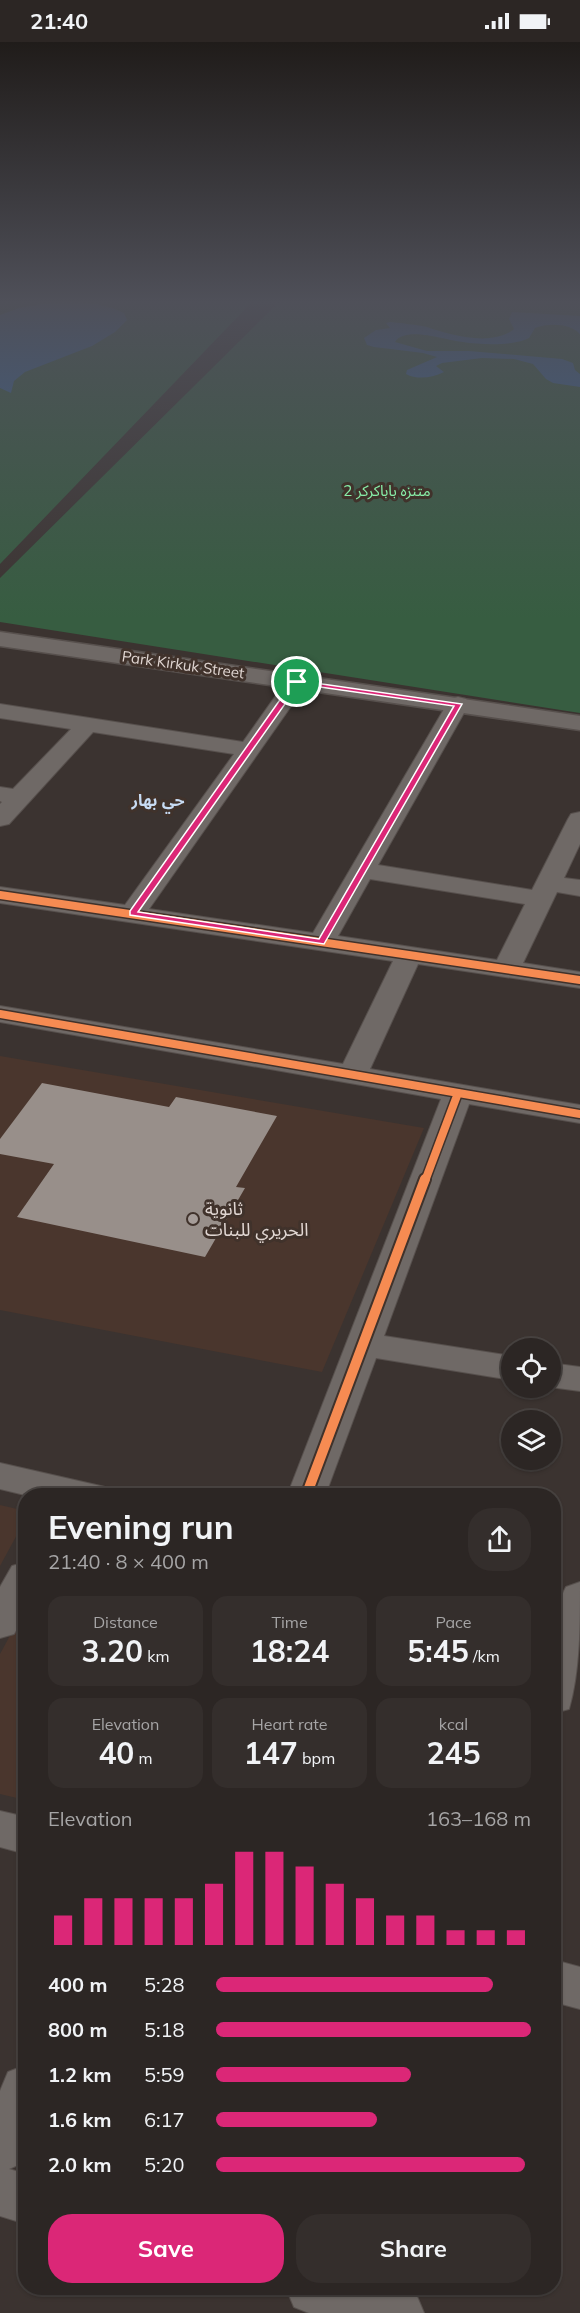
<!DOCTYPE html>
<html lang="en">
<head>
<meta charset="utf-8">
<style>
  :root { --surface:#2c2624; --page:#342e2c; --text:#f1f3f6; --muted:#a6a5a6; --line:#484341; --accent:#db2777 }
  body { margin:0; font-family:Mulish,"Noto Sans Arabic",sans-serif; background:var(--page); color:var(--text); height:100vh; display:flex; flex-direction:column; font-size:22px; white-space:nowrap }
  * { box-sizing:border-box; margin:0 }
  p { font-size:20px; color:var(--muted) }
  .icon { flex:none; width:33px; height:33px; fill:none; stroke:currentColor; stroke-width:2; stroke-linecap:round; stroke-linejoin:round }
  .map { position:relative; flex:1; overflow:hidden }
  .panel { position:absolute; left:18px; top:1446px; width:543px; height:807px; display:flex; flex-direction:column; background:var(--surface); border-radius:24px; box-shadow:0 2px 4px #0004,0 0 0 2px var(--line) }
  .panel>* { flex:none }
  .buttons { position:absolute; left:501px; top:1296px; display:grid; gap:12px }
  .buttons a { display:grid; place-items:center; width:60px; height:60px; border-radius:50%; background:var(--surface); box-shadow:0 2px 4px #0004,0 0 0 2px var(--line); font-size:30px }
  .pin { position:absolute; display:grid; place-items:center; width:51px; height:51px; color:#fff; margin:-26px; border:3px solid #fff; border-radius:50%; box-shadow:0 2px 6px #0007 }
  .round { display:grid; place-items:center; flex:none; width:63px; height:63px; border-radius:24px; background:var(--page) }
  .overview { display:flex; align-items:center; justify-content:space-between; height:102px; padding:0 30px }
  h1 { font-size:33px; font-weight:700; line-height:45px }
  .metrics { display:grid; grid-template-columns:repeat(3,1fr); gap:9px; height:102px; padding:6px 30px }
  .metrics div { display:grid; align-content:center; border-radius:15px; background:var(--page); text-align:center }
  .metrics b { font-size:30px; font-weight:700 }
  .metrics small { font-size:16px; font-weight:400 }
  .metrics p { font-size:16px }
  .chart { height:168px; padding:12px 30px }
  .chart p { display:flex; justify-content:space-between }
  .chart svg { width:100%; height:108px; margin-top:6px; stroke:var(--accent); stroke-width:6 }
  .button { display:flex; gap:12px; margin-top:auto; padding:12px 30px }
  .button a { flex:1; height:69px; border-radius:24px; background:var(--accent); color:#fff; font-size:24px; font-weight:700; line-height:69px; text-align:center }
  .button a+a { background:var(--page); color:var(--text) }
  ul { padding:0 30px; list-style:none; font-size:20px }
  li { display:grid; grid-template-columns:96px 72px 1fr; align-items:center; height:45px }
  li i { height:15px; border-radius:8px; background:var(--accent) }
  .status { display:flex; justify-content:space-between; align-items:center; height:42px; padding:0 30px; background:var(--surface); direction:ltr }
  .status svg { height:16px; fill:currentColor }
  .map>svg:first-child { display:block }
  .built { fill:#4a362d }
  .green { fill:#375d41 }
  .water { fill:#37659a }
  .building { fill:#988f8a }
  .lines { fill:none; stroke-linecap:round; stroke-linejoin:round }
  .minor-casing { stroke:#57504d; stroke-width:2 }
  .secondary-casing { stroke:#57504d; stroke-width:3 }
  .minor { fill:#6f6966; fill-rule:evenodd }
  .secondary { fill:#6f6966; fill-rule:evenodd }
  .cycleway-far1-casing { stroke:#40322b; stroke-width:11 }
  .cycleway-casing { stroke:#40322b; stroke-width:14 }
  .cycleway-far1 { stroke:#f68b52; stroke-width:8 }
  .cycleway { stroke:#f68b52; stroke-width:10 }
  .route { fill:#db2777; stroke:#fff; stroke-width:1.5; fill-rule:evenodd }
  .poi-dot { fill:#a69d99; stroke:#40322b; stroke-width:2 }
  .labels { text-anchor:middle; stroke-width:6; stroke-linejoin:round; paint-order:stroke }
  .far-park-label { font-size:15px; fill:#87eea8; stroke:#40322b }
  .far-street-label { font-size:15px; fill:#e0d6d2; stroke:#40322b }
  .far-neighbourhood-label { font-size:16px; font-weight:bold; fill:#c7dbf3; stroke:#40322b }
  .poi-label { font-size:18px; fill:#e0d6d2; stroke:#40322b; text-anchor:start }
</style>
</head>
<body>
<div class="status"><b>21:40</b><svg viewBox="0 0 49 12"><path d="M0 12V9h3v3zM5 12V6h3v6zM10 12V3h3v9zM15 12V0h3v12zM26 1h20v11H26zM47 4h2v5h-2z"/></svg></div>
<div class="map">
<svg width="580" height="2271" viewBox="0 0 580 2271">
  <rect width="100%" height="100%" fill="#3b3330"/>
  <path class="built" d="M 0,1014 L 424,1086 L 322,1330 L 0,1268 Z
    M 0,1463 L 26,1469 L 25,1478 L 0,1524 Z
    M 25,1566 L 25,1758 L 0,1752 L 0,1612 Z"/>
  <path class="green" d="M 0,259 L 253,259 L 0,522 Z
    M 280,259 L 580,259 L 580,671 L 0,580 L 0,536 Z"/>
  <path class="water" d="M 49,261 C 74,260 101,259 124,271 L 127,278 L 115,290 L 92,304 L 25,330 L 14,339 L 11,351 L 0,346 L 0,273 L 19,266 Z
    M 512,270 L 580,274 L 580,292 C 570,281 549,281 535,286 L 529,296 C 513,304 482,303 463,300 C 448,299 405,283 395,300 L 427,309 L 469,309 L 562,317 L 573,321 L 575,328 L 580,332 L 580,345 L 553,341 L 546,337 L 533,322 L 514,317 L 482,316 L 442,321 L 436,324 L 444,330 C 433,336 417,338 406,332 L 407,328 L 437,315 L 423,311 L 374,305 L 367,303 L 364,296 L 376,288 L 390,286 L 386,281 L 390,280 C 394,280 425,284 427,285 C 450,293 492,305 514,287 L 509,277 Z"/>
  <path class="building" d="M 42,1041 L 169,1065 L 176,1055 L 277,1074 L 236,1145 L 245,1146 L 205,1215 L 17,1175 L 54,1122 L 0,1112 L 0,1097 Z"/>
  <g class="lines">
    <defs>
      <path id="minor" d="M 297,634 L 305,635 L 308,640 L 149,867 L 313,891 L 447,662 L 450,657 L 458,655 L 466,657 L 469,662 L 378,823 L 532,848 L 568,777 L 571,772 L 580,770 L 580,802 L 564,836 L 580,838 L 580,854 L 557,850 L 523,921 L 580,930 L 580,946 L 418,922 L 370,1027 L 580,1063 L 580,1081 L 469,1062 L 384,1294 L 512,1314 L 512,1338 L 376,1316 L 325,1454 L 287,1454 L 441,1057 L 0,980 L 0,964 L 343,1022 L 393,919 L 0,861 L 0,845 L 125,863 L 234,712 L 93,690 L 9,782 L 0,784 L 0,762 L 2,760 L 0,759 L 0,745 L 13,747 L 71,687 L 0,676 L 0,662 L 243,700 L 289,635 ZM 370,837 L 525,862 L 497,918 L 338,894 Z
        M 550,1321 L 580,1325 L 580,1349 L 550,1345 Z
        M 0,1421 L 105,1445 L 111,1454 L 29,1454 L 0,1447 Z
        M 26,1520 L 26,1571 L 14,1592 L 0,1596 L 0,1545 L 12,1524 Z
        M 580,1540 C 580,1581 580,1630 569,1667 L 554,1671 C 550,1638 550,1574 566,1545 Z
        M 0,1769 L 26,1775 L 26,1812 L 0,1805 Z
        M 554,1918 L 580,1925 L 580,1967 L 554,1960 Z
        M 26,2023 L 26,2106 L 18,2123 L 9,2127 L 26,2132 L 26,2182 L 0,2174 L 0,2049 L 8,2030 Z
        M 286,2246 L 401,2246 L 416,2252 L 424,2271 L 309,2271 L 294,2265 Z"/>
      <path id="secondary" d="M 0,590 L 580,674 L 580,688 L 0,604 Z"/>
    </defs>
    <use href="#minor" class="minor-casing"/>
    <use href="#secondary" class="secondary-casing"/>
    <use href="#minor" class="minor"/>
    <use href="#secondary" class="secondary"/>
    <defs>
      <path id="cycleway-far1" d="M 0,853 L 580,938
        M 0,972 L 580,1072
        M 425,1139 L 458,1051"/>
      <path id="cycleway" d="M 306,1454 L 425,1137"/>
    </defs>
    <use href="#cycleway-far1" class="cycleway-far1-casing"/>
    <use href="#cycleway" class="cycleway-casing"/>
    <use href="#cycleway-far1" class="cycleway-far1"/>
    <use href="#cycleway" class="cycleway"/>
  </g>
  <linearGradient id="sky" x2="0" y2="1"><stop stop-color="#201c1a"/><stop offset="0.45" stop-color="#4f5059"/><stop offset="1" stop-color="#4f5059" stop-opacity="0"/></linearGradient>
  <rect width="580" height="577" fill="url(#sky)"/>
  <path class="route" d="M 294,638 L 462,662 L 324,902 L 130,873 L 130,869 ZM 299,642 L 454,664 L 319,897 L 138,870 Z"/>
  <circle class="poi-dot" cx="193" cy="1177" r="6"/>
  <g class="labels">
    <g class="far-park-label">
      <text x="387" y="454">متنزه باباكركر 2</text>
    </g>
    <g class="far-street-label">
      <text transform="translate(183 623) rotate(8)" y="5">Park Kirkuk Street</text>
    </g>
    <g class="far-neighbourhood-label">
      <text x="158" y="764">حي بهار</text>
    </g>
    <g class="poi-label">
      <text x="205" y="1173">ثانوية<tspan x="205" dy="21">الحريري للبنات</tspan></text>
    </g>
  </g>
</svg>
<div class="buttons">
<a><svg class="icon" aria-label="locate" viewBox="0 0 24 24"><circle cx="12" cy="12" r="6"/><path d="M12 2v4M12 18v4M2 12h4M18 12h4"/></svg></a>
<a><svg class="icon" aria-label="layers" viewBox="0 0 24 24"><path d="M12 4l9 5-9 5-9-5zM3 14l9 5 9-5"/></svg></a>
</div>
<div class="pin" style="left:297px;top:640px;background:#1e9e55"><svg class="icon" aria-label="arrive" viewBox="0 0 24 24"><path d="M6 21V4h12l-3 4 3 4H6"/></svg></div>
<section class="panel">
<div class="overview"><div><h1>Evening run</h1><p>21:40 · 8 × 400 m</p></div><a class="round"><svg class="icon" aria-label="share" viewBox="0 0 24 24"><path d="M12 15V3M7 8l5-5 5 5M5 13v7h14v-7"/></svg></a></div>
<div class="metrics">
<div><p>Distance</p><b>3.20<small> km</small></b></div>
<div><p>Time</p><b>18:24</b></div>
<div><p>Pace</p><b>5:45<small> /km</small></b></div>
</div>
<div class="metrics">
<div><p>Elevation</p><b>40<small> m</small></b></div>
<div><p>Heart rate</p><b>147<small> bpm</small></b></div>
<div><p>kcal</p><b>245</b></div>
</div>
<div class="chart"><p><span>Elevation</span>163–168 m</p>
<svg viewBox="0 0 160 44" preserveAspectRatio="none"><path d="M5 44V32M15 44V25M25 44V25M35 44V25M45 44V25M55 44V19M65 44V6M75 44V6M85 44V12M95 44V19M105 44V25M115 44V32M125 44V32M135 44V38M145 44V38M155 44V38"/></svg>
</div>
<ul>
<li><b>400 m</b>5:28<i style="width:88%"></i></li>
<li><b>800 m</b>5:18<i style="width:100%"></i></li>
<li><b>1.2 km</b>5:59<i style="width:62%"></i></li>
<li><b>1.6 km</b>6:17<i style="width:51%"></i></li>
<li><b>2.0 km</b>5:20<i style="width:98%"></i></li>
</ul>
<div class="button"><a>Save</a><a>Share</a></div>
</section>
</div>
</body>
</html>
